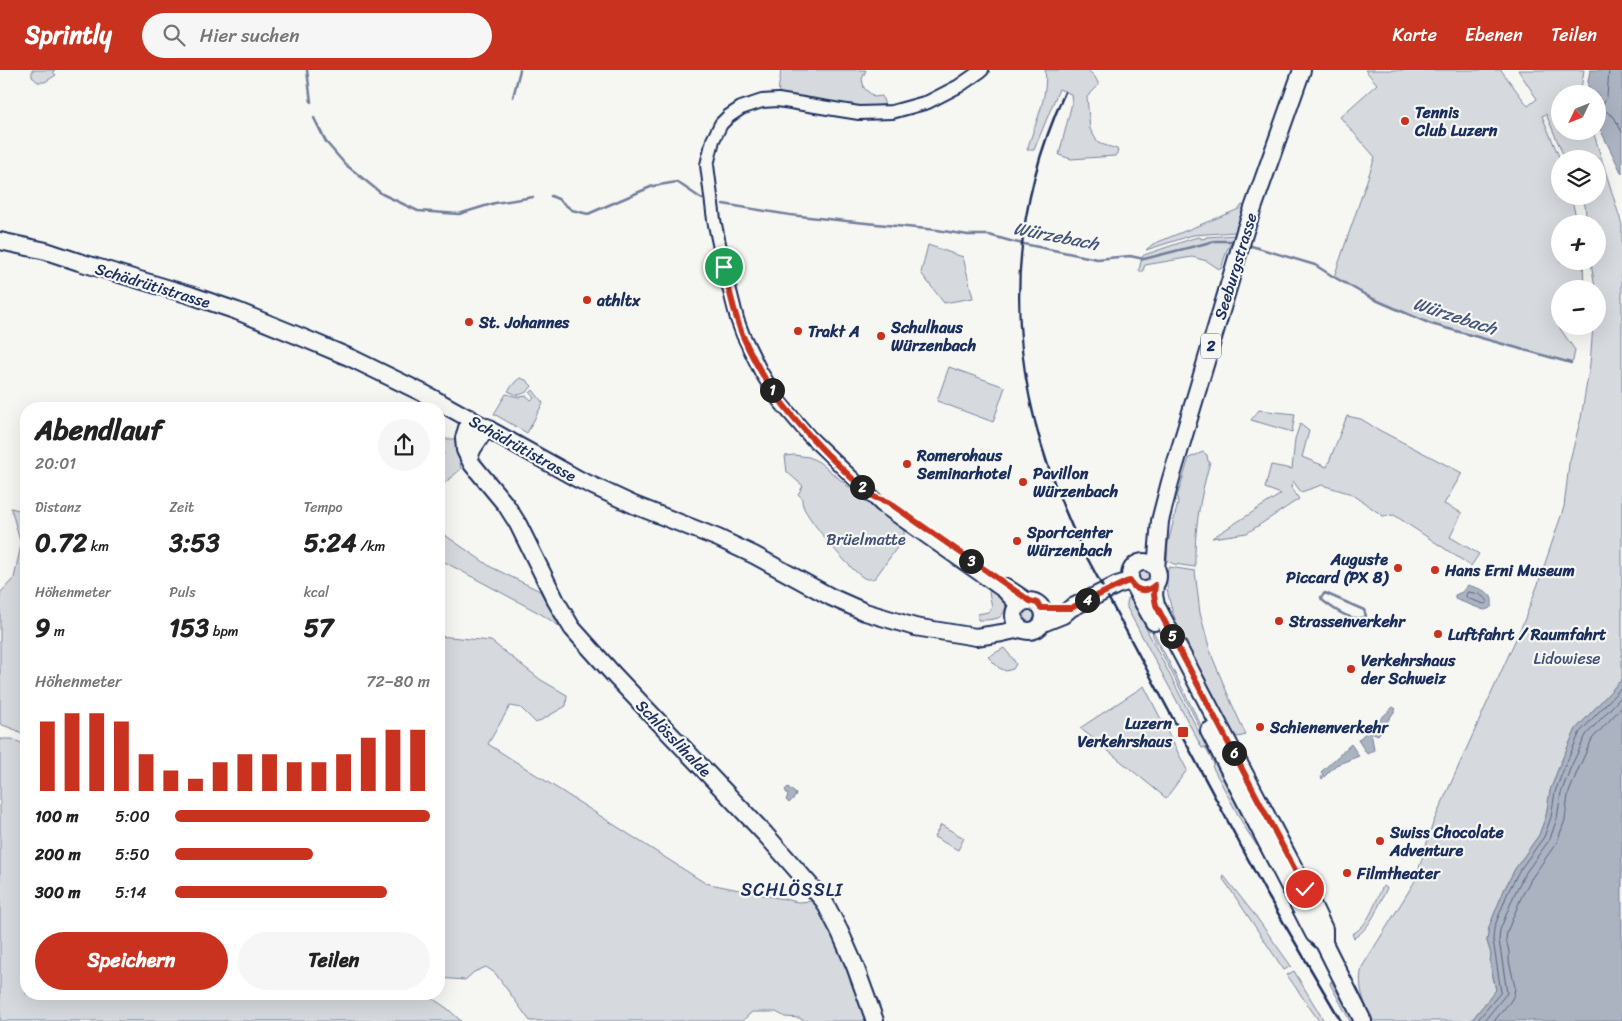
<!DOCTYPE html>
<html lang="de">
<head>
<meta charset="utf-8">
<style>
  :root { --surface:#fff; --page:#f6f6f6; --text:#222; --muted:#767676; --accent:#c8321e }
  body { margin:0; font-family:Sriracha,sans-serif; background:var(--page); color:var(--text); height:100vh; display:flex; flex-direction:column; font-size:19px; white-space:nowrap }
  * { box-sizing:border-box; margin:0 }
  p { font-size:16px; color:var(--muted) }
  .icon { flex:none; width:28px; height:28px; fill:none; stroke:currentColor; stroke-width:2; stroke-linecap:round; stroke-linejoin:round }
  .map { position:relative; flex:1; overflow:hidden }
  .panel { position:absolute; left:20px; top:332px; width:425px; height:598px; display:flex; flex-direction:column; background:var(--surface); border-radius:20px; box-shadow:0 5px 20px #0002 }
  .panel>* { flex:none }
  .needle { width:32px; rotate:227deg }
  .controls { position:absolute; left:1551px; top:15px; display:grid; gap:10px }
  .controls a { display:grid; place-items:center; width:55px; height:55px; border-radius:50%; background:var(--surface); box-shadow:0 5px 20px #0002; font-size:25px }
  .pin { position:absolute; display:grid; place-items:center; width:42px; height:42px; color:#fff; margin:-21px; border:2px solid #fff; border-radius:50%; box-shadow:0 1px 5px #0007 }
  .km { position:absolute; width:25px; height:25px; margin:-12px; border-radius:50%; background:#222; color:#fff; font-size:14px; line-height:25px; text-align:center }
  .round { display:grid; place-items:center; flex:none; width:52px; height:52px; border-radius:26px; background:var(--page) }
  .overview { display:flex; align-items:center; justify-content:space-between; height:85px; padding:0 15px }
  h1 { font-size:28px; font-weight:700; line-height:38px }
  .stats { display:grid; grid-template-columns:repeat(3,1fr); gap:8px; height:85px; padding:5px 15px }
  .stats div { display:grid; align-content:center }
  .stats b { font-size:25px; font-weight:700 }
  .stats small { font-size:14px; font-weight:400 }
  .stats p { font-size:14px }
  .chart { height:140px; padding:10px 15px }
  .chart p { display:flex; justify-content:space-between }
  .chart svg { width:100%; height:90px; margin-top:5px; stroke:var(--accent); stroke-width:6 }
  .action { display:flex; gap:10px; margin-top:auto; padding:10px 15px }
  .action a { flex:1; height:58px; border-radius:30px; background:var(--accent); color:#fff; font-size:20px; font-weight:700; line-height:58px; text-align:center }
  .action a+a { background:var(--page); color:var(--text) }
  ul { padding:0 15px; list-style:none; font-size:16px }
  li { display:grid; grid-template-columns:80px 60px 1fr; align-items:center; height:38px }
  li i { height:12px; border-radius:6px; background:var(--accent) }
  header { display:flex; align-items:center; gap:30px; box-sizing:border-box; height:70px; padding:0 25px; background:var(--accent); color:#fff }
  header strong { font-size:24px }
  nav { display:flex; gap:28px; margin-inline-start:auto; font-size:18px }
  .search { width:350px; height:45px; background:var(--page); display:flex; align-items:center; gap:12px; box-sizing:border-box; padding:0 18px; border-radius:28px; color:var(--muted); font-size:19px }
  .map>svg:first-child { display:block }
  .green { fill:#d6d9dd; stroke:#78849e }
  .water { fill:#abb2c0; stroke:#717e99 }
  .lines { fill:none; stroke-linecap:round; stroke-linejoin:round }
  .shore { stroke:#556385; stroke-width:1 }
  .stream { stroke:#717e99; stroke-width:2.5 }
  .minor-casing { stroke:#1b2f5e; stroke-width:16 }
  .major-casing { stroke:#1b2f5e; stroke-width:20 }
  .minor { stroke:#f6f6f2; stroke-width:12 }
  .major { stroke:#f6f6f2; stroke-width:16 }
  .rail { stroke:#1b2f5e; stroke-width:2.5 }
  .route-casing { stroke:#fff; stroke-width:10 }
  .route { stroke:#c8321e; stroke-width:6 }
  .poi-dot { fill:#c8321e; stroke:#f6f6f2; stroke-width:2 }
  .labels { text-anchor:middle; stroke-width:4.5; stroke-linejoin:round; paint-order:stroke }
  .shield { fill:#f6f6f2; stroke:#5d6b8a; stroke-width:1 }
  .shield-label { font-size:15px; font-weight:bold; fill:#1b2f5e }
  .poi-label { font-size:16px; font-weight:bold; fill:#1b2f5e; stroke:#f6f6f2; text-anchor:start }
  .street-label { font-size:16px; fill:#1b2f5e; stroke:#f6f6f2 }
  .park-label { font-size:16px; fill:#405177; stroke:#f6f6f2 }
  .water-label { font-size:18px; font-style:italic; fill:#46567b; stroke:#f6f6f2 }
  .neighbourhood-label { font-size:18px; letter-spacing:1px; fill:#1b2f5e; stroke:#f6f6f2 }
</style>
</head>
<body>
<header>
<strong>Sprintly</strong>
<div class="search"><svg class="icon" aria-label="search" viewBox="0 0 24 24"><circle cx="10" cy="10" r="6"/><path d="M15 15l6 6"/></svg>Hier suchen</div>
<nav><a>Karte</a><a>Ebenen</a><a>Teilen</a></nav>
</header>
<div class="map">
<svg width="1622" height="951" viewBox="0 0 1622 951">
  <rect width="100%" height="100%" fill="#f6f6f2"/>
  <filter id="ink" filterUnits="userSpaceOnUse"><feTurbulence type="fractalNoise" baseFrequency=".02" numOctaves="2"/><feDisplacementMap in="SourceGraphic" scale="10" xChannelSelector="R" yChannelSelector="G"/><feConvolveMatrix kernelMatrix="1 2 1 2 8 2 1 2 1" color-interpolation-filters="sRGB"/></filter>
  <g filter="url(#ink)">
    <path class="green" d="M 32,0 L 55,0 L 53,2 L 56,5 L 45,12 L 38,12 L 32,7 Z
      M 780,0 L 866,0 L 862,9 L 864,18 L 874,27 L 882,26 L 885,36 L 859,37 L 780,25 C 776,16 782,9 780,0 Z
      M 1045,0 L 1088,0 L 1095,7 L 1099,15 L 1087,27 L 1090,59 L 1098,73 L 1117,79 L 1118,82 L 1115,86 L 1071,89 L 1059,85 L 1072,33 L 1071,24 L 1059,19 L 1034,80 L 1027,80 C 1034,56 1049,26 1045,0 Z
      M 1365,0 L 1501,0 L 1528,36 L 1537,29 L 1518,0 L 1584,0 L 1581,19 L 1582,24 L 1560,24 L 1560,61 L 1593,61 L 1622,155 L 1622,609 L 1576,659 L 1560,694 L 1550,721 L 1546,746 L 1539,765 L 1515,799 L 1504,820 L 1489,857 L 1487,871 L 1491,884 L 1490,893 L 1496,920 L 1471,951 L 1373,951 C 1364,933 1357,917 1362,897 L 1415,811 L 1433,753 L 1524,551 L 1538,514 L 1564,437 L 1569,394 L 1581,348 L 1590,294 L 1593,256 L 1598,256 L 1598,219 L 1595,219 L 1591,191 L 1598,191 L 1598,154 L 1587,154 L 1585,135 L 1581,126 L 1598,126 L 1598,89 L 1565,89 L 1546,44 L 1542,46 L 1560,89 L 1560,126 L 1568,126 L 1572,131 L 1578,154 L 1560,154 L 1560,191 L 1583,191 L 1584,219 L 1560,219 L 1560,236 L 1557,246 L 1557,252 L 1561,260 L 1575,280 L 1573,291 L 1571,293 L 1431,254 L 1371,228 L 1334,207 L 1375,87 L 1340,47 L 1377,14 Z
      M 1242,135 L 1245,136 L 1237,160 L 1235,162 L 1193,165 L 1146,180 L 1153,174 L 1239,139 Z
      M 1235,165 L 1227,180 L 1221,199 L 1219,199 L 1207,191 L 1192,187 L 1145,195 L 1142,203 L 1139,200 L 1142,187 L 1144,185 L 1194,168 L 1200,167 L 1201,169 L 1206,168 L 1206,167 Z
      M 928,175 L 963,187 L 973,228 L 944,233 L 921,203 Z
      M 949,297 L 1005,317 L 993,352 L 937,331 Z
      M 520,308 L 526,310 L 532,316 C 528,322 524,324 517,325 L 508,321 L 515,312 Z
      M 533,320 L 543,333 L 527,363 L 494,344 L 506,324 L 519,327 L 527,326 L 531,330 L 534,328 L 530,323 Z
      M 1259,340 L 1295,344 L 1292,362 L 1251,350 Z
      M 1347,346 L 1361,349 L 1379,360 L 1462,403 L 1444,434 L 1462,443 L 1450,467 L 1479,484 L 1471,496 L 1394,445 L 1383,446 L 1352,424 L 1322,415 L 1301,422 L 1293,411 L 1291,417 L 1299,429 L 1247,463 L 1212,468 L 1281,424 L 1265,418 L 1271,395 L 1292,399 L 1295,369 L 1300,354 L 1309,361 L 1302,387 L 1327,397 Z
      M 439,369 L 458,369 L 458,383 L 461,399 L 439,418 Z
      M 1203,382 L 1207,385 L 1208,391 L 1210,392 C 1200,427 1194,461 1195,497 L 1174,494 L 1167,491 L 1168,473 L 1178,433 L 1177,427 L 1189,388 Z
      M 794,385 L 809,387 L 819,392 L 867,432 L 904,460 L 904,468 L 875,508 C 871,509 868,510 864,508 C 851,501 808,450 803,436 C 802,433 802,431 802,428 L 798,424 L 803,416 L 787,402 L 785,386 Z
      M 11,438 L 26,442 L 26,666 L 16,660 L 0,654 L 0,523 L 14,508 L 21,475 Z
      M 439,461 L 491,497 L 540,521 L 559,556 L 541,544 L 439,489 Z
      M 1169,497 L 1195,501 L 1200,543 L 1211,584 L 1231,632 L 1246,665 L 1238,667 L 1233,664 C 1215,631 1154,532 1169,497 Z
      M1136 506a7 7 0 1 1 14 0a7 7 0 1 1-14 0Z
      M 990,521 C 998,525 1010,531 1004,542 C 1003,545 1001,546 998,548 C 992,550 984,550 978,550 L 978,544 L 988,542 L 992,537 L 989,522 Z
      M 1129,525 L 1245,752 L 1259,774 L 1257,776 L 1244,756 L 1212,696 L 1214,694 L 1205,677 L 1202,678 L 1127,538 L 1127,533 Z
      M1022 546a6 6 0 1 1 12 0a6 6 0 1 1-12 0Z
      M 1152,559 L 1252,755 L 1249,753 L 1153,566 Z
      M 439,566 L 491,571 L 541,610 L 567,625 L 566,636 L 536,653 L 521,638 L 510,636 L 488,674 L 705,813 L 798,832 L 814,831 L 829,856 L 840,878 L 867,951 L 805,951 L 799,948 L 785,947 L 776,942 L 752,942 L 742,951 L 530,951 L 495,903 L 486,897 L 474,902 L 465,910 L 439,908 Z
      M 1004,578 L 1013,589 L 1016,594 L 1013,599 L 1006,601 L 999,598 L 988,587 Z
      M 1144,616 L 1187,700 L 1166,728 L 1080,658 Z
      M 0,669 L 12,669 L 26,675 L 26,924 L 426,924 L 448,939 L 461,951 L 0,951 Z
      M 941,755 L 964,768 L 958,780 L 934,767 Z
      M 1224,806 L 1257,848 L 1291,896 L 1284,900 L 1228,816 L 1223,809 Z
      M 1383,816 L 1387,818 C 1378,836 1372,857 1354,868 L 1352,864 C 1369,856 1375,832 1383,816 Z
      M 1294,901 L 1324,951 L 1319,951 L 1287,905 Z
      M 1331,911 L 1353,951 L 1350,951 L 1330,914 Z"/>
    <path class="water" d="M 1590,0 L 1622,0 L 1622,104 L 1598,55 L 1598,24 L 1588,24 L 1588,11 Z
      M 1468,515 C 1476,518 1494,521 1492,533 C 1492,538 1489,539 1484,540 L 1455,529 L 1455,525 L 1462,522 Z
      M 1622,609 L 1622,951 L 1471,951 L 1496,920 L 1490,893 L 1491,884 L 1487,871 L 1489,857 L 1504,820 L 1515,799 L 1539,765 L 1546,746 L 1550,721 L 1560,694 L 1576,659 Z
      M 1393,637 L 1396,639 L 1378,665 L 1371,662 L 1374,680 L 1367,684 L 1358,670 Z
      M 1351,674 L 1359,686 L 1336,695 L 1322,709 L 1321,707 L 1323,705 L 1321,702 Z
      M 788,717 L 796,724 L 795,727 L 789,733 L 786,730 L 788,725 L 785,720 Z"/>
    <g class="lines">
      <path class="shore" d="M 1609,0 L 1607,27 L 1601,38 L 1614,47 L 1622,62
        M 1468,522 L 1479,524 L 1487,530 L 1487,533 L 1484,534 L 1467,528 L 1466,526 Z
        M 1477,951 L 1501,922 L 1493,870 L 1494,858 L 1508,822 L 1519,801 L 1544,767 L 1551,747 L 1555,722 L 1565,696 L 1580,662 L 1622,617
        M 1484,951 L 1507,923 L 1499,870 L 1500,860 L 1514,825 L 1524,805 L 1550,769 L 1557,748 L 1561,723 L 1570,699 L 1586,665 L 1622,626
        M 1494,951 L 1510,932 L 1514,925 L 1515,917 L 1509,891 L 1509,882 L 1506,869 L 1507,862 L 1521,828 L 1531,809 L 1557,772 L 1565,750 L 1568,725 L 1577,702 L 1592,669 L 1622,637"/>
      <path class="stream" d="M 307,0 L 311,32
        M 513,27 L 520,0
        M 314,48 L 326,72 L 345,94 L 382,124 L 418,141 L 459,144 L 495,133 L 533,127
        M 551,126 L 558,129 L 572,140 L 588,144 L 653,116 L 677,112 L 702,129
        M 723,134 L 790,145 L 856,152 L 937,160 L 968,165 L 989,165 L 1014,172 L 1097,189 L 1130,186 L 1144,189 L 1215,171 L 1236,171
        M 1248,175 L 1315,195 L 1334,207 L 1371,228 L 1431,254 L 1571,293
        M 439,386 L 443,384
        M 1325,523 L 1364,540 L 1366,546 C 1354,554 1332,538 1322,530 L 1321,527 Z"/>
      <defs>
        <path id="minor" d="M 982,0 L 959,16 L 928,32 L 892,42 L 859,43 L 778,30 L 762,31 L 741,38 L 729,46 L 721,54 L 713,70 L 707,95 L 714,150 L 724,197 L 737,249 L 743,265 L 761,302 L 779,331 L 809,366 L 881,435 L 1003,521 L 1017,536
          M 1006,515 L 1030,531"/>
        <path id="major" d="M 0,171 L 46,181 L 79,192 L 190,225 L 237,241 L 306,269 L 351,288 L 425,324 L 578,409 L 634,435 L 718,468 L 754,485 L 831,527 L 865,542 L 915,557 L 976,567 L 1002,563 L 1020,559
          M 470,348 L 464,368 L 465,380 L 472,394 L 506,435 L 518,454 L 556,531 L 572,558 L 615,606 L 765,764 L 824,831 L 840,862 L 855,896 L 875,951
          M 469,387 L 473,378 L 487,357
          M1130 506a14 14 0 1 1 28 0a14 14 0 1 1-28 0Z
          M 1156,499 L 1160,451 L 1170,412 L 1245,161 L 1302,0
          M 1155,515 L 1154,525 L 1156,535 L 1305,819 L 1324,859 L 1324,873 L 1363,951
          M 1135,518 L 1154,552
          M1014 546a15 15 0 1 1 30 0a15 15 0 1 1-30 0Z
          M 1043,553 L 1063,545 L 1071,538 L 1117,515 L 1130,511
          M 1209,661 L 1314,864 L 1324,873"/>
      </defs>
      <use href="#minor" class="minor-casing"/>
      <use href="#major" class="major-casing"/>
      <use href="#minor" class="minor"/>
      <use href="#major" class="major"/>
      <path class="rail" d="M 1065,22 C 994,178 1009,331 1084,482 L 1265,821 L 1341,951"/>
    </g>
  </g>
  <g class="lines" filter="url(#ink)">
    <defs>
      <path id="route" d="M 724,197 C 729,220 734,243 742,264 C 763,314 791,347 828,385 C 843,399 857,415 874,427 C 878,429 883,430 888,432 L 1030,531 L 1037,533 L 1041,538 L 1071,538 L 1126,512 L 1130,511 C 1136,522 1146,523 1155,515 L 1154,525 L 1156,535 L 1305,819"/>
    </defs>
    <use href="#route" class="route-casing"/>
    <use href="#route" class="route"/>
  </g>
  <g class="poi-dot">
    <circle cx="1405" cy="51" r="5"/>
    <circle cx="587" cy="230" r="5"/>
    <circle cx="469" cy="252" r="5"/>
    <circle cx="798" cy="261" r="5"/>
    <circle cx="881" cy="266" r="5"/>
    <circle cx="907" cy="394" r="5"/>
    <circle cx="1023" cy="412" r="5"/>
    <circle cx="1017" cy="471" r="5"/>
    <circle cx="1398" cy="498" r="5"/>
    <circle cx="1435" cy="500" r="5"/>
    <circle cx="1279" cy="551" r="5"/>
    <circle cx="1438" cy="564" r="5"/>
    <circle cx="1351" cy="599" r="5"/>
    <circle cx="1260" cy="657" r="5"/>
    <rect x="1177" y="656" width="12" height="12" rx="2.5"/>
    <circle cx="1380" cy="771" r="5"/>
    <circle cx="1347" cy="803" r="5"/>
  </g>
  <g class="labels">
    <rect class="shield" x="1201" y="263.5" width="20" height="25" rx="4"/>
    <g class="shield-label">
      <text x="1211" y="281">2</text>
    </g>
    <g class="poi-label">
      <text x="1415" y="48">Tennis<tspan x="1415" dy="18">Club Luzern</tspan></text>
      <text x="597" y="236">athltx</text>
      <text x="479" y="258">St. Johannes</text>
      <text x="891" y="263">Schulhaus<tspan x="891" dy="18">Würzenbach</tspan></text>
      <text x="808" y="267">Trakt A</text>
      <text x="917" y="391">Romerohaus<tspan x="917" dy="18">Seminarhotel</tspan></text>
      <text x="1033" y="409">Pavillon<tspan x="1033" dy="18">Würzenbach</tspan></text>
      <text x="1027" y="468">Sportcenter<tspan x="1027" dy="18">Würzenbach</tspan></text>
      <text x="1388" y="495" text-anchor="end">Auguste<tspan x="1388" dy="18">Piccard (PX 8)</tspan></text>
      <text x="1445" y="506">Hans Erni Museum</text>
      <text x="1289" y="557">Strassenverkehr</text>
      <text x="1448" y="570">Luftfahrt / Raumfahrt</text>
      <text x="1361" y="596">Verkehrshaus<tspan x="1361" dy="18">der Schweiz</tspan></text>
      <text x="1172" y="659" text-anchor="end">Luzern<tspan x="1172" dy="18">Verkehrshaus</tspan></text>
      <text x="1270" y="663">Schienenverkehr</text>
      <text x="1390" y="768">Swiss Chocolate<tspan x="1390" dy="18">Adventure</tspan></text>
      <text x="1357" y="809">Filmtheater</text>
    </g>
    <g class="street-label">
      <text transform="translate(1235 196) rotate(-73)" y="6">Seeburgstrasse</text>
      <text transform="translate(153 215) rotate(17)" y="6">Schädrütistrasse</text>
      <text transform="translate(523 378) rotate(29)" y="6">Schädrütistrasse</text>
      <text transform="translate(674 668) rotate(46)" y="6">Schlösslihalde</text>
    </g>
    <g class="park-label">
      <text x="866" y="475">Brüelmatte</text>
      <text x="1567" y="594">Lidowiese</text>
    </g>
    <g class="water-label">
      <text transform="translate(1056 166) rotate(11)" y="6">Würzebach</text>
      <text transform="translate(1455 246) rotate(18)" y="6">Würzebach</text>
    </g>
    <g class="neighbourhood-label">
      <text x="792" y="826">SCHLÖSSLI</text>
    </g>
  </g>
</svg>
<div class="controls">
<a><svg class="needle" viewBox="-14 -14 28 28"><path d="M0-13l5 13h-10z" fill="#e53935"/><path d="M0 13l5-13h-10z" fill="#767676"/></svg></a>
<a><svg class="icon" aria-label="layers" viewBox="0 0 24 24"><path d="M12 4l9 5-9 5-9-5zM3 14l9 5 9-5"/></svg></a>
<a>+</a>
<a>−</a>
</div>
<div class="pin" style="left:724px;top:197px;background:#1e9e55"><svg class="icon" aria-label="arrive" viewBox="0 0 24 24"><path d="M6 21V4h12l-3 4 3 4H6"/></svg></div>
<div class="pin" style="left:1305px;top:819px;background:#d93025"><svg class="icon" aria-label="check" viewBox="0 0 24 24"><path d="M5 12l5 5 9-10"/></svg></div>
<b class="km" style="left:772px;top:320px">1</b>
<b class="km" style="left:862px;top:417px">2</b>
<b class="km" style="left:971px;top:491px">3</b>
<b class="km" style="left:1087px;top:530px">4</b>
<b class="km" style="left:1172px;top:566px">5</b>
<b class="km" style="left:1234px;top:683px">6</b>
<section class="panel">
<div class="overview"><div><h1>Abendlauf</h1><p>20:01</p></div><a class="round"><svg class="icon" aria-label="share" viewBox="0 0 24 24"><path d="M12 15V3M7 8l5-5 5 5M5 13v7h14v-7"/></svg></a></div>
<div class="stats">
<div><p>Distanz</p><b>0.72<small> km</small></b></div>
<div><p>Zeit</p><b>3:53</b></div>
<div><p>Tempo</p><b>5:24<small> /km</small></b></div>
</div>
<div class="stats">
<div><p>Höhenmeter</p><b>9<small> m</small></b></div>
<div><p>Puls</p><b>153<small> bpm</small></b></div>
<div><p>kcal</p><b>57</b></div>
</div>
<div class="chart"><p><span>Höhenmeter</span>72–80 m</p>
<svg viewBox="0 0 160 44" preserveAspectRatio="none"><path d="M5 44V10M15 44V6M25 44V6M35 44V10M45 44V26M55 44V34M65 44V38M75 44V30M85 44V26M95 44V26M105 44V30M115 44V30M125 44V26M135 44V18M145 44V14M155 44V14"/></svg>
</div>
<ul>
<li><b>100 m</b>5:00<i style="width:100%"></i></li>
<li><b>200 m</b>5:50<i style="width:54%"></i></li>
<li><b>300 m</b>5:14<i style="width:83%"></i></li>
</ul>
<div class="action"><a>Speichern</a><a>Teilen</a></div>
</section>
</div>
</body>
</html>
